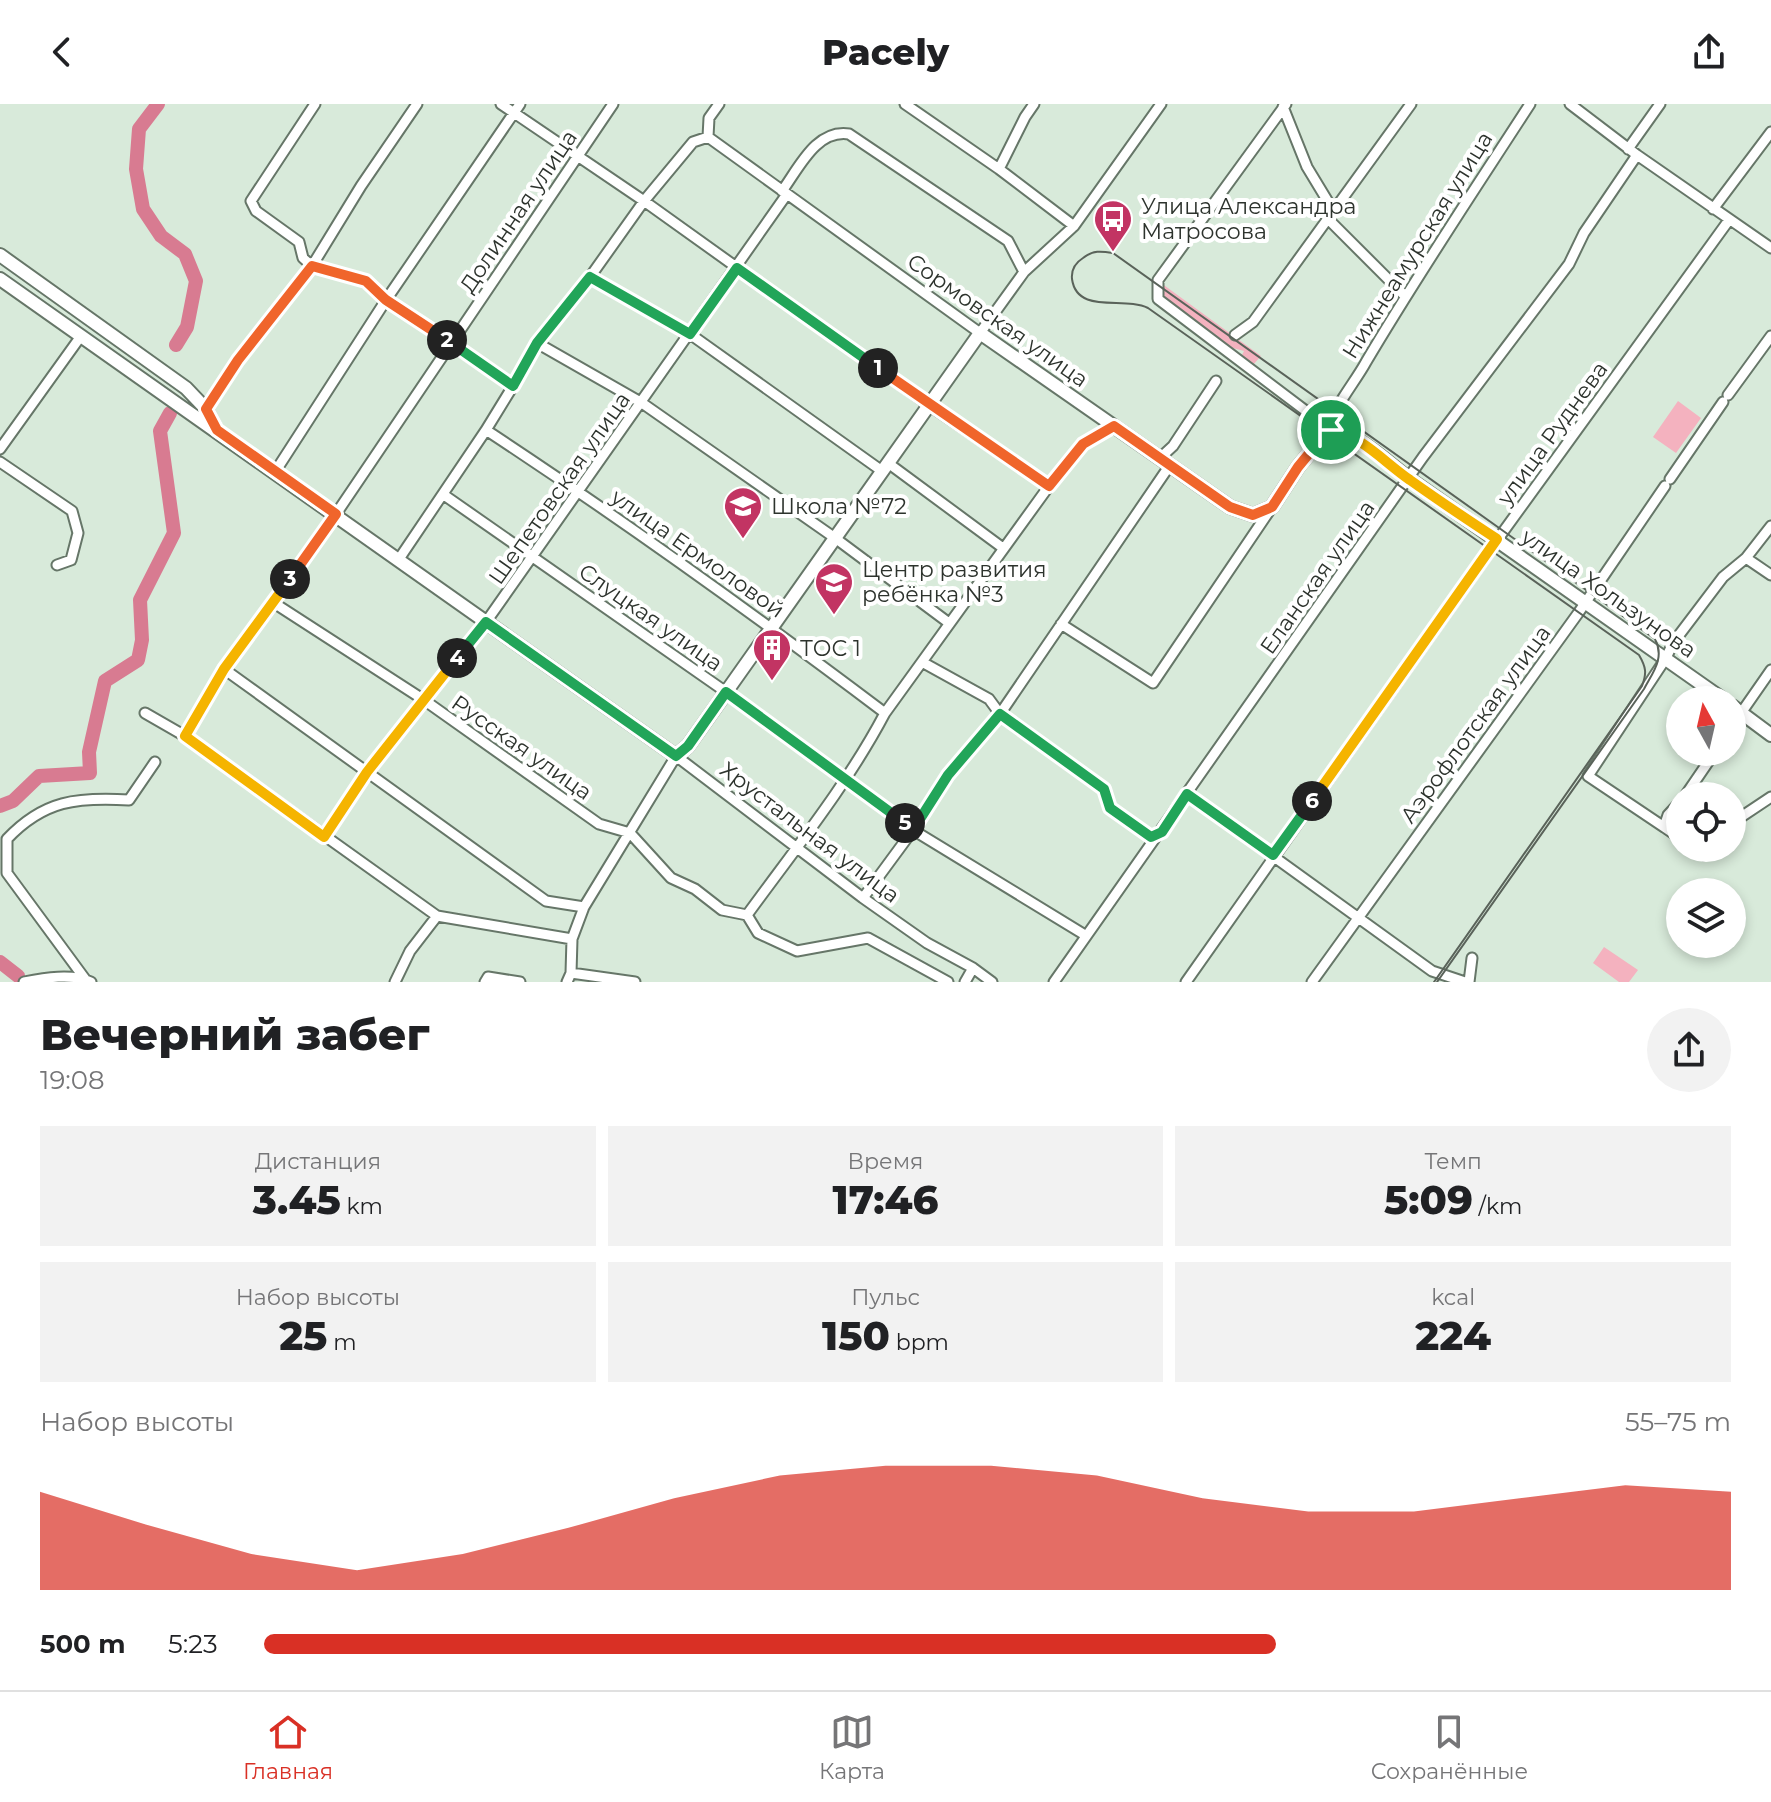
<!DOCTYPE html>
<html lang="ru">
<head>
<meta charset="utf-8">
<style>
  :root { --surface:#fff; --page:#f2f2f2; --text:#202124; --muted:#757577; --line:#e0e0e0; --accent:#d93025 }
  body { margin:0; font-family:Montserrat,sans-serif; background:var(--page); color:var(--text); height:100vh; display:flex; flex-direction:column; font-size:30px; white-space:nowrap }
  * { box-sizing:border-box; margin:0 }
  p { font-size:26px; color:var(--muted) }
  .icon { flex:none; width:44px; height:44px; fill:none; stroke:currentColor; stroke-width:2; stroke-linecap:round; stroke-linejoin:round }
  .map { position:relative; height:878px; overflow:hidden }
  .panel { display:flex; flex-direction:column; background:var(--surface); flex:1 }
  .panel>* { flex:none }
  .needle { width:52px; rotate:352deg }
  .buttons { position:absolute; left:1666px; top:582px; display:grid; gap:16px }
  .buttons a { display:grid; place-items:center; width:80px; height:80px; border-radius:50%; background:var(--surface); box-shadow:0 4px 12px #0003; font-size:40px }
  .pin { position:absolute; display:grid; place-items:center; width:68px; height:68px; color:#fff; margin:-34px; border:4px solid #fff; border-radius:50%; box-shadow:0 2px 8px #0007 }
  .km { position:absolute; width:40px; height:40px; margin:-20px; border-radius:50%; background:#222; color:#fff; font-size:22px; line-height:40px; text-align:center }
  .round { display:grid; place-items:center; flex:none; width:84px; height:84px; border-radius:42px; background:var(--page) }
  .summary { display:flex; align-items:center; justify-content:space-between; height:136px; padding:0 40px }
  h1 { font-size:44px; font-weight:800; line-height:60px }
  .stats { display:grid; grid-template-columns:repeat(3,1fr); gap:12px; height:136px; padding:8px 40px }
  .stats div { display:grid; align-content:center; border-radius:0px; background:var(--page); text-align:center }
  .stats b { font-size:40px; font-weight:800 }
  .stats small { font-size:22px; font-weight:400 }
  .stats p { font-size:22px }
  .chart { height:224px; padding:16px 40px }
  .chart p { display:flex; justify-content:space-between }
  .chart svg { width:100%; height:144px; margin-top:8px; fill:var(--accent); opacity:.7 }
  ul { padding:0 40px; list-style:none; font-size:26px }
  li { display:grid; grid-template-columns:128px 96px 1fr; align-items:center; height:60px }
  li i { height:20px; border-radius:10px; background:var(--accent) }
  header { display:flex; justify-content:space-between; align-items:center; height:104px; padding:0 40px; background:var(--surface); font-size:36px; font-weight:800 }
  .tab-bar { display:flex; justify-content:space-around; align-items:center; height:112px; border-top:2px solid var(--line); background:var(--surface); font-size:22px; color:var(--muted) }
  .tab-bar a { display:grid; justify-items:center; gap:4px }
  .tab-bar .current { color:var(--accent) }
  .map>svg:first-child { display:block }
  .green { fill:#f4b2bf }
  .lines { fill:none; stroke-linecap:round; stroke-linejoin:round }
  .river { stroke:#d87b91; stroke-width:14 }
  .minor-casing { stroke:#667668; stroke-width:13 }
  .tertiary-casing { stroke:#667668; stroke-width:16 }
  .minor { stroke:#fff; stroke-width:9 }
  .tertiary { stroke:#fff; stroke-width:12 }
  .tram { stroke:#5a635a; stroke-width:2 }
  .split-1-casing { stroke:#fff; stroke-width:16 }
  .split-2-casing { stroke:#fff; stroke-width:16 }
  .split-3-casing { stroke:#fff; stroke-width:16 }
  .split-4-casing { stroke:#fff; stroke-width:16 }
  .split-5-casing { stroke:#fff; stroke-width:16 }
  .split-6-casing { stroke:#fff; stroke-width:16 }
  .split-7-casing { stroke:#fff; stroke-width:16 }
  .split-1 { stroke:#f0652b; stroke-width:10 }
  .split-2 { stroke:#22a559; stroke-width:10 }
  .split-3 { stroke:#f0652b; stroke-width:10 }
  .split-4 { stroke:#f5b400; stroke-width:10 }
  .split-5 { stroke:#22a559; stroke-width:10 }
  .split-6 { stroke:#22a559; stroke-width:10 }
  .split-7 { stroke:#f5b400; stroke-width:10 }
  .labels { text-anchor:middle; stroke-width:8; stroke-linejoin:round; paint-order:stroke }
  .poi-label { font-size:22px; fill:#2d332d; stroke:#fff; text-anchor:start }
  .street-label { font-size:22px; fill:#2d332d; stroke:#fff }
</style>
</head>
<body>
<header><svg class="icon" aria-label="back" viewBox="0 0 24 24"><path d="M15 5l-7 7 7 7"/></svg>Pacely<svg class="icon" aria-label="share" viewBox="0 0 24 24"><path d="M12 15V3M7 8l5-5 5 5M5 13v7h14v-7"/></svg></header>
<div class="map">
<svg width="1771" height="878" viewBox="0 0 1771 878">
  <rect width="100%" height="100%" fill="#d8eada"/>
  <path class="green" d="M 1161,179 L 1261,252 L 1253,261 L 1242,251 L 1244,247 L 1229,243 L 1160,193 Z
    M 1678,297 L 1701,314 L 1676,349 L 1653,333 Z
    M 1604,843 L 1638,866 L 1629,878 L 1619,878 L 1593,859 Z"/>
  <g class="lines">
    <path class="river" d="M 158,0 L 139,25 L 136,65 L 143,105 L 161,132 L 185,150 L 196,177 L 187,223 L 176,241
      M 0,702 L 13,697 L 39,672 L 90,669 L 89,648 L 105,577 L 138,556 L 142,536 L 140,496 L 174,429 L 160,327 L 170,309
      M 0,858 L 18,872"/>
    <defs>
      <path id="minor" d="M 315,0 L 251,97 L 256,107 L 299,138 L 303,154 L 312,162 L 366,177 L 386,196 L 513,282 L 486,326 C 623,416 755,511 885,609
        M 501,0 L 644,97 L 929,301 L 1049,382
        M 905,0 L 999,65 L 1074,122
        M 1286,0 L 1158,176 L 1158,195 L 1331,326
        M 1570,0 L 1637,51 L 1771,144
        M 1283,3 L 1307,63 L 1330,101 L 1328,115 L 1405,192
        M 708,33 L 980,229 L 1024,168 L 1074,122 L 1161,0
        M 1628,45 L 1660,0
        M 999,65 L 1025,13 L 1034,0
        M 782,87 C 799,64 816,25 849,30 L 1008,137 L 1024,168
        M 1713,105 L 1771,28
        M 590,173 L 690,230 L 882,367
        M 1235,231 L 1253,218 L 1411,0
        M 537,239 L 642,299 L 835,434 L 949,519
        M 513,282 L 537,239 L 590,173 L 644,97 L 693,38 L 708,33 L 709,14 L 719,0
        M 1728,291 L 1771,232
        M 206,305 L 238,256 L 312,162 L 361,82 L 417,0
        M 1331,326 L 1329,321 C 1333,305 1357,275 1366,258 C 1418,170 1475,85 1530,0
        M 0,345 L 81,232
        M 1160,354 L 1173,342 L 1216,277
        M 0,358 L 72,407 L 78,429 L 71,456 L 57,461
        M 888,359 L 1003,444
        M 275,368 L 386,196 L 520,0
        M 1670,375 L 1723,298
        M 444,391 L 726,588 L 913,726 L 1085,831
        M 1746,454 L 1771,471
        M 399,455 L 486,326
        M 274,499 L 424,596 L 599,720 L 630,729 L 671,774 L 695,785 L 722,806 L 747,811
        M 1061,520 L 1153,579 L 1272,403
        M 922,558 L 989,595 L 1000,610 L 1104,685 L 1110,704 L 1151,733 L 1159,729
        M 224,565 L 546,797 L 584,803
        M 145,609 L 185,632 L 437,812 L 572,835
        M 1732,622 L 1771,566
        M 185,632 L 224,565 L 336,410 L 613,0
        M 1187,690 L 1432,867 L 1465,878
        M 1685,692 L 1715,648
        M 1680,698 L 1668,711 L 1664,723 L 1588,672 L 1666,554 L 1673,539 L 1723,473 L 1746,454 L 1771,422
        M 1732,719 L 1771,693
        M 1664,723 L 1680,734
        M 324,733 L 367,668 L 486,518 L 787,90
        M 1694,744 L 1704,751 L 1708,744
        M 863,794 L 913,726 L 948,671 L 1000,610 L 1170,361
        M 747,811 C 795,745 847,681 885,609 L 1049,382 L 1083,340 L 1114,322
        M 747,811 L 758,829 L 797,847 L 868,834 L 948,878
        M 571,869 L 635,878
        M 85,875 L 7,769 L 7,735 C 44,696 77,693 129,696 L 155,658
        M 24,878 C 44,874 72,869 91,878
        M 395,878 L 410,847 L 437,812
        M 485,878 L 488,873 L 520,878
        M 567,878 L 571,869 L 572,835 L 584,803 L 676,652 L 863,794 L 927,839 L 973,864 L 992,878
        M 965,878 L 973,864
        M 1054,878 L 1423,353 L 1569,160 L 1584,129 L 1637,51
        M 1186,878 L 1503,428 L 1729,116
        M 1312,878 L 1579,508 L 1665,382
        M 1469,878 L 1472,854"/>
      <path id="tertiary" d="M 0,151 L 186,284 L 206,305 L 215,323
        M 0,175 L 676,652 L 688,642 L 980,229 L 1230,403 L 1253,411 L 1272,403 L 1298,363 L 1321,335 L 1331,326 C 1360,331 1385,357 1408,374 L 1724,596
        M 1732,602 L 1771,631"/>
    </defs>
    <use href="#minor" class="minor-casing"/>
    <use href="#tertiary" class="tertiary-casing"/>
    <use href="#minor" class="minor"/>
    <use href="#tertiary" class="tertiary"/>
    <path class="tram" d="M 1434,878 L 1642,582 C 1647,569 1646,563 1639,551 L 1148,204 C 1124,192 1077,211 1072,175 C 1071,165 1075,159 1083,154 C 1093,146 1101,147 1113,149 L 1655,535 C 1665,554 1653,568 1644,585 L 1437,878"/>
  </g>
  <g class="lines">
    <defs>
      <path id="split-1" d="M 878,264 L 1049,382 L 1083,340 L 1114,322 L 1230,403 L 1253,411 L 1272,403 L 1298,363 L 1321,335 L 1331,326"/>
      <path id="split-2" d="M 447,236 L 513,282 L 537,239 L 590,173 L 690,230 L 737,164 L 878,264"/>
      <path id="split-3" d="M 290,475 L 336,410 L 217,326 L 206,305 L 238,256 L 312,162 L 366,177 L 386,196 L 447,236"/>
      <path id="split-4" d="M 290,475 L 224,565 L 185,632 L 324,733 L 367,668 L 457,554"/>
      <path id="split-5" d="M 457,554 L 486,518 L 676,652 L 688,642 L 726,588 L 905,719"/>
      <path id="split-6" d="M 905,719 L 913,726 L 948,671 L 1000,610 L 1104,685 L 1110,704 L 1151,733 L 1162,728 L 1187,690 L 1273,751 L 1312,697"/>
      <path id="split-7" d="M 1312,697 L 1497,435 C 1468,416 1438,396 1410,376 C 1385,359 1361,331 1331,326"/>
    </defs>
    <use href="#split-1" class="split-1-casing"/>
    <use href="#split-2" class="split-2-casing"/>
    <use href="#split-3" class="split-3-casing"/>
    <use href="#split-4" class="split-4-casing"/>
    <use href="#split-5" class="split-5-casing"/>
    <use href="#split-6" class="split-6-casing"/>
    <use href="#split-7" class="split-7-casing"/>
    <use href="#split-1" class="split-1"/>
    <use href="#split-2" class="split-2"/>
    <use href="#split-3" class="split-3"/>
    <use href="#split-4" class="split-4"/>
    <use href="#split-5" class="split-5"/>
    <use href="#split-6" class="split-6"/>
    <use href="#split-7" class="split-7"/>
  </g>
  <defs>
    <symbol id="bus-pin" viewBox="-11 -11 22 30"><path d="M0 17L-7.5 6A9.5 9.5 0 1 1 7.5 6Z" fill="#c23463" stroke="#fff"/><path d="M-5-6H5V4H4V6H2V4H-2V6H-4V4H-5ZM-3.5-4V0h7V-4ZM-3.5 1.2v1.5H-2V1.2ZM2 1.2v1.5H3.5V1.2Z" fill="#fff"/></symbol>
    <symbol id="school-pin" viewBox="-11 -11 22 30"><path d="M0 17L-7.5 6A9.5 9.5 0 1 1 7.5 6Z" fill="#c23463" stroke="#fff"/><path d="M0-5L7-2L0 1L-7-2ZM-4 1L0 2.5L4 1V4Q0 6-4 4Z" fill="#fff"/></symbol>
    <symbol id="building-pin" viewBox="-11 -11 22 30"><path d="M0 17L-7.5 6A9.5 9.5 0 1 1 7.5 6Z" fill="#c23463" stroke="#fff"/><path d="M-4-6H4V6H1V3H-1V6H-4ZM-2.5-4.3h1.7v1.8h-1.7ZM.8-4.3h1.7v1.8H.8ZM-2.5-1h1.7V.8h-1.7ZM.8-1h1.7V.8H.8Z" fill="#fff"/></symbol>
  </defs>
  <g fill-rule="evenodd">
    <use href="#bus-pin" x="1091" y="93" width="44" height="60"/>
    <use href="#school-pin" x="721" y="380" width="44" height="60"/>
    <use href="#school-pin" x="812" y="456" width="44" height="60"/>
    <use href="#building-pin" x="750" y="522" width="44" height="60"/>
  </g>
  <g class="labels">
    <g class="poi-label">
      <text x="1141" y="110">Улица Александра<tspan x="1141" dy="25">Матросова</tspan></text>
      <text x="771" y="410">Школа №72</text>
      <text x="862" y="473">Центр развития<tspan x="862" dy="25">ребёнка №3</tspan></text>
      <text x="800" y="552">ТОС 1</text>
    </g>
    <g class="street-label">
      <text transform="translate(518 107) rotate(-56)" y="8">Долинная улица</text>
      <text transform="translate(1417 141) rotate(-58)" y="8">Нижнеамурская улица</text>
      <text transform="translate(998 216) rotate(35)" y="8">Сормовская улица</text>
      <text transform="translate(1552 329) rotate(-54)" y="8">улица Руднева</text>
      <text transform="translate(559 384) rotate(-55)" y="8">Шепетовская улица</text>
      <text transform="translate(698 449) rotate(35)" y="8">улица Ермоловой</text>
      <text transform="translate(1317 473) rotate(-55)" y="8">Еланская улица</text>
      <text transform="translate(1609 489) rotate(35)" y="8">улица Хользунова</text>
      <text transform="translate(651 513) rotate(35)" y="8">Слуцкая улица</text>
      <text transform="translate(1475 620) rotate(-54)" y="8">Аэрофлотская улица</text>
      <text transform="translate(522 643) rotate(35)" y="8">Русская улица</text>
      <text transform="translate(810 728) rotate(37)" y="8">Хрустальная улица</text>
    </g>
  </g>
</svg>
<div class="buttons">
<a><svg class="needle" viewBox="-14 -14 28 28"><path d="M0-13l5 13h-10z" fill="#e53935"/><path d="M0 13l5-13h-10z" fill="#757577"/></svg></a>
<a><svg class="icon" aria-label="locate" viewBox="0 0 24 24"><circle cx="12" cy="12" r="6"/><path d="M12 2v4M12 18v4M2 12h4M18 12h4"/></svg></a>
<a><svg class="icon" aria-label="layers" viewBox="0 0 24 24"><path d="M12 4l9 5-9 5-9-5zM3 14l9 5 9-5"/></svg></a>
</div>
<div class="pin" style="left:1331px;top:326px;background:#1e9e55"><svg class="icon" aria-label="arrive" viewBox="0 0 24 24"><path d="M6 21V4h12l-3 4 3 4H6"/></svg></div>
<b class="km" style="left:878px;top:264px">1</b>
<b class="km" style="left:447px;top:236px">2</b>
<b class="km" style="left:290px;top:475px">3</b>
<b class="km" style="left:457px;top:554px">4</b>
<b class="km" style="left:905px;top:719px">5</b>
<b class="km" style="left:1312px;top:697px">6</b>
</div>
<section class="panel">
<div class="summary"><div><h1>Вечерний забег</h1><p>19:08</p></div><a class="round"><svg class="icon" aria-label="share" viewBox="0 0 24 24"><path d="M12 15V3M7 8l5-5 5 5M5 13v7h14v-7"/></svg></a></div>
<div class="stats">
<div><p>Дистанция</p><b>3.45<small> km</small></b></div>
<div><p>Время</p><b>17:46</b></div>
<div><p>Темп</p><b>5:09<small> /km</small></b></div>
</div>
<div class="stats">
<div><p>Набор высоты</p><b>25<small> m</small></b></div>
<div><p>Пульс</p><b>150<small> bpm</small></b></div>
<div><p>kcal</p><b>224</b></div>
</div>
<div class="chart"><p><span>Набор высоты</span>55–75 m</p>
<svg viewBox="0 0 160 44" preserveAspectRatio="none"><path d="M0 44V14L10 24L20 33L30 38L40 33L50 25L60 16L70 9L80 6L90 6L100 9L110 16L120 20L130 20L140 16L150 12L160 14V44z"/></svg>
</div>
<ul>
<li><b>500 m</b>5:23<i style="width:69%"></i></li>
</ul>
</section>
<nav class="tab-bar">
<a class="current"><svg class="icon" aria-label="home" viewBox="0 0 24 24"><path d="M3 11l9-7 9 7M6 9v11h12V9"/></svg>Главная</a>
<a><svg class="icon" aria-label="map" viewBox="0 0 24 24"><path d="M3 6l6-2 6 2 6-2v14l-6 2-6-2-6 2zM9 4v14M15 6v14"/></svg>Карта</a>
<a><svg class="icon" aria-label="saved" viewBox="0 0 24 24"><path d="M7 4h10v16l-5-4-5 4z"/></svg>Сохранённые</a>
</nav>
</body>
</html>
